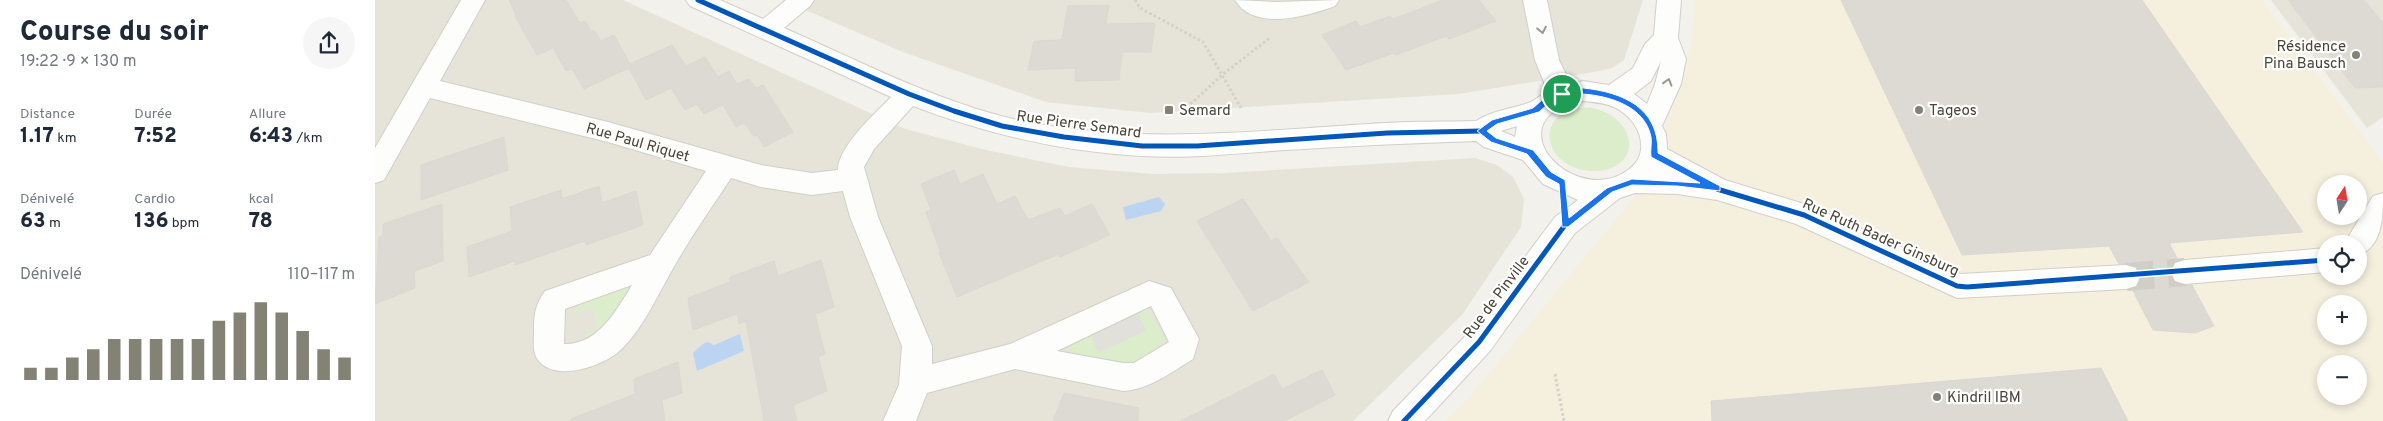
<!DOCTYPE html>
<html lang="fr">
<head>
<meta charset="utf-8">
<style>
  :root { --surface:#fff; --page:#f6f6f7; --text:#1f2937; --muted:#747a83; --accent:#848175 }
  body { margin:0; font-family:Overpass,sans-serif; background:var(--page); color:var(--text); height:100vh; display:flex; flex-direction:column; font-size:19px; white-space:nowrap }
  * { box-sizing:border-box; margin:0 }
  p { font-size:16px; color:var(--muted) }
  .icon { flex:none; width:28px; height:28px; fill:none; stroke:currentColor; stroke-width:2; stroke-linecap:round; stroke-linejoin:round }
  .map { position:relative; flex:1; overflow:hidden }
  .drawer { display:flex; flex-direction:column; background:var(--surface); width:375px }
  .drawer>* { flex:none }
  .needle { width:32px; rotate:12deg }
  .tools { position:absolute; left:1942px; top:175px; display:grid; gap:10px }
  .tools a { display:grid; place-items:center; width:50px; height:50px; border-radius:50%; background:var(--surface); box-shadow:0 2px 8px #0003; font-size:25px }
  .pin { position:absolute; display:grid; place-items:center; width:42px; height:42px; color:#fff; margin:-21px; border:2px solid #fff; border-radius:50%; box-shadow:0 1px 5px #0007 }
  .round { display:grid; place-items:center; flex:none; width:52px; height:52px; border-radius:26px; background:var(--page) }
  .overview { display:flex; align-items:center; justify-content:space-between; height:85px; padding:0 20px }
  h1 { font-size:28px; font-weight:800; line-height:38px }
  .stats { display:grid; grid-template-columns:repeat(3,1fr); gap:8px; height:85px; padding:5px 20px }
  .stats div { display:grid; align-content:center }
  .stats b { font-size:21px; font-weight:800 }
  .stats small { font-size:14px; font-weight:400 }
  .stats p { font-size:14px }
  .chart { height:140px; padding:10px 20px }
  .chart p { display:flex; justify-content:space-between }
  .chart svg { width:100%; height:90px; margin-top:5px; stroke:var(--accent); stroke-width:6 }
  main { display:flex; flex:1; min-height:0 }
  .map>svg:first-child { display:block }
  .residential { fill:#e6e4d8 }
  .commercial { fill:#f5efde; fill-rule:evenodd }
  .green { fill:#dbedcb }
  .parking { fill:#e1e0da }
  .water { fill:#bbd4f1 }
  .building { fill:#dcdad3; stroke:#dad8d1 }
  .lines { fill:none; stroke-linecap:round; stroke-linejoin:round }
  .street-tunnel { stroke:#d0cec7; stroke-width:28; stroke-dasharray:28 14; stroke-linecap:butt }
  .street-casing { stroke:#d0cfc8; stroke-width:2 }
  .path { stroke:#d2d1ca; stroke-width:3; stroke-dasharray:2.5 2.5; stroke-linecap:butt }
  .street { fill:#fdfdfc; fill-rule:evenodd }
  .cycleway-casing { stroke:#fff; stroke-width:8 }
  .cycleway { stroke:#0057b8; stroke-width:5 }
  .oneway { stroke:#9a978f }
  .route { fill:#1a73e8; stroke:#fff; fill-rule:evenodd }
  .poi-dot { fill:#848175; stroke:#fff; stroke-width:2 }
  .labels { text-anchor:middle; stroke-width:4.5; stroke-linejoin:round; paint-order:stroke }
  .poi-label { font-size:15px; fill:#494436; stroke:#fff; text-anchor:start }
  .street-label { font-size:15px; fill:#494436; stroke:#fff }
</style>
</head>
<body>
<main>
<section class="drawer">
<div class="overview"><div><h1>Course du soir</h1><p>19:22 · 9 × 130 m</p></div><a class="round"><svg class="icon" aria-label="share" viewBox="0 0 24 24"><path d="M12 15V3M7 8l5-5 5 5M5 13v7h14v-7"/></svg></a></div>
<div class="stats">
<div><p>Distance</p><b>1.17<small> km</small></b></div>
<div><p>Durée</p><b>7:52</b></div>
<div><p>Allure</p><b>6:43<small> /km</small></b></div>
</div>
<div class="stats">
<div><p>Dénivelé</p><b>63<small> m</small></b></div>
<div><p>Cardio</p><b>136<small> bpm</small></b></div>
<div><p>kcal</p><b>78</b></div>
</div>
<div class="chart"><p><span>Dénivelé</span>110–117 m</p>
<svg viewBox="0 0 160 44" preserveAspectRatio="none"><path d="M5 44V38M15 44V38M25 44V33M35 44V29M45 44V24M55 44V24M65 44V24M75 44V24M85 44V24M95 44V15M105 44V11M115 44V6M125 44V11M135 44V20M145 44V29M155 44V33"/></svg>
</div>
</section>
<div class="map">
<svg width="2008" height="421" viewBox="0 0 2008 421">
  <rect width="100%" height="100%" fill="#f2f1eb"/>
  <path class="residential" d="M 0,0 L 248,0 L 530,129 L 611,150 L 694,167 L 779,174 L 850,173 L 1100,158 L 1122,165 L 1138,177 L 1149,199 L 1146,227 L 1087,315 L 978,421 L 0,421 Z
    M 407,0 L 1268,0 L 1249,60 L 1237,68 L 1225,71 L 1084,94 L 775,113 L 671,102 L 528,52 Z
    M 1896,0 L 2008,0 L 2008,117 L 1992,128 Z"/>
  <path class="commercial" d="M 1320,0 L 1887,0 L 2008,163 L 2008,421 L 1069,421 L 1096,395 L 1265,190 L 1305,88 L 1316,44 ZM 1951,184 L 1984,184 L 1984,216 L 1951,216 ZM 1951,244 L 1984,244 L 1984,276 L 1951,276 ZM 1951,304 L 1984,304 L 1984,336 L 1951,336 ZM 1951,364 L 1984,364 L 1984,396 L 1951,396 Z"/>
  <path class="green" d="M 1218,108 C 1267,120 1266,173 1216,171 C 1163,168 1158,103 1218,108 Z
    M 252,288 L 257,290 L 226,334 L 211,343 L 210,334 L 221,329 L 218,307 L 197,314 C 205,298 236,292 252,288 Z
    M 767,309 L 775,314 L 790,338 C 788,349 766,360 756,362 C 746,365 701,357 693,350 L 692,345 L 715,331 L 723,353 L 771,330 L 761,311 Z"/>
  <path class="parking" d="M 761,311 L 771,330 L 723,353 L 715,331 Z"/>
  <path class="water" d="M 784,197 L 790,204 L 786,211 L 751,220 L 748,207 Z
    M 365,334 L 369,351 L 322,371 L 318,353 L 328,344 L 333,342 L 339,345 Z"/>
  <path class="building" d="M 134,0 L 191,0 L 205,23 L 210,21 L 216,31 L 219,30 L 226,41 L 239,35 L 255,64 L 297,45 L 311,66 L 330,57 L 343,77 L 354,71 L 362,84 L 374,79 L 381,88 L 388,85 L 418,132 L 389,147 L 382,135 L 379,136 L 369,123 L 361,127 L 348,105 L 329,114 L 322,104 L 310,110 L 296,88 L 271,100 L 254,68 L 209,89 L 197,69 L 191,71 L 178,48 L 162,55 L 140,16 L 141,15 Z
    M 1068,0 L 1104,0 L 1121,21 L 1074,39 L 1071,36 L 1021,55 L 1019,53 L 971,70 L 947,35 L 981,21 L 985,27 L 1015,16 L 1018,19 Z
    M 1466,0 L 1767,0 L 1928,232 L 1794,243 L 1803,260 L 1798,262 L 1794,271 L 1798,282 L 1809,286 L 1817,285 L 1839,326 L 1820,333 L 1778,330 L 1757,289 L 1763,287 L 1767,278 L 1763,267 L 1752,263 L 1744,264 L 1734,246 L 1587,255 Z
    M 1913,0 L 1989,0 L 2008,23 L 2008,87 L 1980,88 Z
    M 734,5 L 731,24 L 780,23 L 776,52 L 747,52 L 744,80 L 700,81 L 701,68 L 653,70 L 659,41 L 687,40 L 693,6 Z
    M 129,137 L 133,170 L 46,200 L 46,165 Z
    M 579,170 L 585,184 L 608,174 L 622,204 L 640,196 L 653,220 L 685,208 L 690,216 L 717,204 L 735,235 L 685,257 L 684,254 L 582,297 L 564,253 L 566,253 L 551,212 L 556,210 L 546,184 Z
    M 224,186 L 227,203 L 261,191 L 268,225 L 211,245 L 210,241 L 140,265 L 140,261 L 94,277 L 92,247 L 137,231 L 135,207 L 186,190 L 187,199 Z
    M 868,199 L 896,241 L 902,238 L 934,282 L 878,311 L 822,221 Z
    M 67,204 L 68,261 L 39,271 L 40,288 L 0,304 L 4,237 L 8,236 L 8,224 Z
    M 446,260 L 459,307 L 440,314 L 450,354 L 443,357 L 452,391 L 418,405 L 422,421 L 389,421 L 371,321 L 364,324 L 362,314 L 318,330 L 313,298 L 355,282 L 355,277 L 399,261 L 403,276 Z
    M 303,362 L 307,393 L 287,400 L 290,421 L 196,421 L 196,419 L 260,394 L 259,379 Z
    M 1726,368 L 1753,421 L 1337,421 L 1336,401 Z
    M 947,370 L 960,395 L 909,421 L 806,421 L 899,374 L 907,389 Z
    M 689,393 L 764,408 L 763,421 L 678,421 Z"/>
  <g class="lines">
    <path class="street-tunnel" d="M 1751,277 L 1810,272"/>
    <defs>
      <path id="street" d="M 86,0 L 110,0 L 65,81 L 233,122 L 386,165 L 437,173 L 463,170 C 463,146 501,113 516,97 L 315,6 L 311,0 L 345,0 L 388,19 L 411,0 L 439,0 L 435,6 L 409,28 C 480,59 551,96 626,116 C 753,148 882,130 1010,123 C 1041,121 1071,122 1101,121 C 1118,110 1137,109 1156,102 C 1162,99 1166,94 1173,92 L 1160,60 L 1148,0 L 1172,0 L 1184,60 L 1196,85 L 1208,81 L 1234,85 L 1258,68 L 1270,44 L 1279,35 L 1282,0 L 1306,0 L 1303,38 L 1311,59 L 1306,84 L 1287,126 L 1291,134 L 1292,149 L 1350,180 L 1439,207 L 1585,274 L 1751,265 L 1761,268 L 1765,277 L 1761,286 L 1751,289 L 1582,298 L 1421,224 L 1342,200 L 1302,194 L 1260,193 L 1245,198 L 1200,233 L 1115,351 L 1050,421 L 1013,421 L 1018,411 L 1093,333 L 1180,217 L 1203,200 L 1168,184 L 1148,160 L 1109,147 L 1101,141 C 1037,143 975,146 911,150 C 864,153 815,159 767,156 C 688,152 612,134 538,106 L 499,149 L 489,167 L 503,217 L 557,346 L 557,364 L 635,344 L 774,281 L 796,288 L 824,339 L 818,359 C 795,373 775,389 748,391 L 640,369 L 552,393 L 541,421 L 508,421 L 524,385 L 527,346 L 475,217 L 468,191 L 437,195 L 386,187 L 356,178 C 337,207 317,235 300,265 C 284,292 266,334 241,354 C 223,367 180,382 163,360 C 157,352 159,340 159,330 C 159,314 160,305 170,291 L 275,255 L 331,171 L 233,142 L 55,98 L 9,180 L 0,183 L 0,148 ZM 1286,61 L 1280,84 L 1272,104 L 1259,94 L 1276,81 ZM 1208,101 C 1220,102 1231,103 1241,108 C 1264,120 1278,152 1253,170 C 1205,205 1133,138 1183,109 C 1190,105 1200,103 1208,101 ZM 1142,126 L 1140,137 L 1126,131 ZM 257,285 C 241,311 223,345 189,344 L 190,309 ZM 776,306 L 794,342 L 759,363 L 748,363 L 682,351 Z
        M 860,0 L 900,2 L 964,0 L 960,6 C 933,16 879,32 860,0 Z
        M 2008,193 C 2008,216 2008,246 1984,255 L 1984,244 L 1969,244 L 1998,196 Z
        M 1951,248 L 1951,272 L 1810,284 L 1800,281 L 1796,272 L 1800,263 L 1810,260 Z"/>
    </defs>
    <use href="#street" class="street-casing"/>
    <path class="path" d="M 760,0 L 765,8 L 828,42 L 866,108
      M 808,111 L 847,75 L 896,37
      M 1180,374 L 1189,421"/>
    <use href="#street" class="street"/>
    <defs>
      <path id="cycleway" d="M 323,0 L 534,94 L 579,111 L 627,126 L 689,137 L 767,146 L 822,146 L 1012,133 L 1106,131
        M 1342,189 L 1429,215 L 1582,286 L 1592,287 L 1951,260
        M 1029,421 L 1104,342 L 1190,225 L 1235,190"/>
    </defs>
    <use href="#cycleway" class="cycleway-casing"/>
    <use href="#cycleway" class="cycleway"/>
  </g>
  <defs><path id="oneway-chevron" d="M-2-3.5L2.5 0L-2 3.5" fill="none" stroke-width="1.6" stroke-linecap="round" stroke-linejoin="round" transform="scale(1.25)"/></defs>
  <g class="oneway">
    <use href="#oneway-chevron" transform="translate(1167 30) rotate(79)"/>
    <use href="#oneway-chevron" transform="translate(1293 82) rotate(-73)"/>
  </g>
  <path class="route" d="M 1208,88 C 1247,92 1284,107 1283,153 L 1345,186 L 1345,191 L 1302,186 L 1257,185 L 1237,192 L 1193,227 L 1187,227 L 1184,184 L 1171,177 L 1152,154 L 1116,142 L 1102,131 L 1117,120 L 1158,108 L 1167,100 L 1184,92 ZM 1208,94 C 1234,96 1270,106 1276,137 C 1277,144 1275,150 1276,157 L 1325,183 L 1257,179 L 1232,188 L 1194,218 L 1190,180 L 1176,172 L 1158,150 L 1121,138 L 1112,131 L 1122,124 L 1164,112 L 1173,104 L 1188,97 Z"/>
  <g class="poi-dot">
    <circle cx="1981" cy="55" r="5"/>
    <rect x="789" y="105" width="10" height="10" rx="2.5"/>
    <circle cx="1544" cy="110" r="5"/>
    <circle cx="1562" cy="397" r="5"/>
  </g>
  <g class="labels">
    <g class="poi-label">
      <text x="1971" y="51" text-anchor="end">Résidence<tspan x="1971" dy="17">Pina Bausch</tspan></text>
      <text x="804" y="115">Semard</text>
      <text x="1554" y="115">Tageos</text>
      <text x="1572" y="402">Kindril IBM</text>
    </g>
    <g class="street-label">
      <text transform="translate(704 124) rotate(8)" y="5">Rue Pierre Semard</text>
      <text transform="translate(263 142) rotate(16)" y="5">Rue Paul Riquet</text>
      <text transform="translate(1506 237) rotate(24)" y="5">Rue Ruth Bader Ginsburg</text>
      <text transform="translate(1121 297) rotate(-53)" y="5">Rue de Pinville</text>
    </g>
  </g>
</svg>
<div class="tools">
<a><svg class="needle" viewBox="-14 -14 28 28"><path d="M0-13l5 13h-10z" fill="#e53935"/><path d="M0 13l5-13h-10z" fill="#747a83"/></svg></a>
<a><svg class="icon" aria-label="locate" viewBox="0 0 24 24"><circle cx="12" cy="12" r="6"/><path d="M12 2v4M12 18v4M2 12h4M18 12h4"/></svg></a>
<a>+</a>
<a>−</a>
</div>
<div class="pin" style="left:1187px;top:94px;background:#1e9e55"><svg class="icon" aria-label="arrive" viewBox="0 0 24 24"><path d="M6 21V4h12l-3 4 3 4H6"/></svg></div>
</div>
</main>
</body>
</html>
